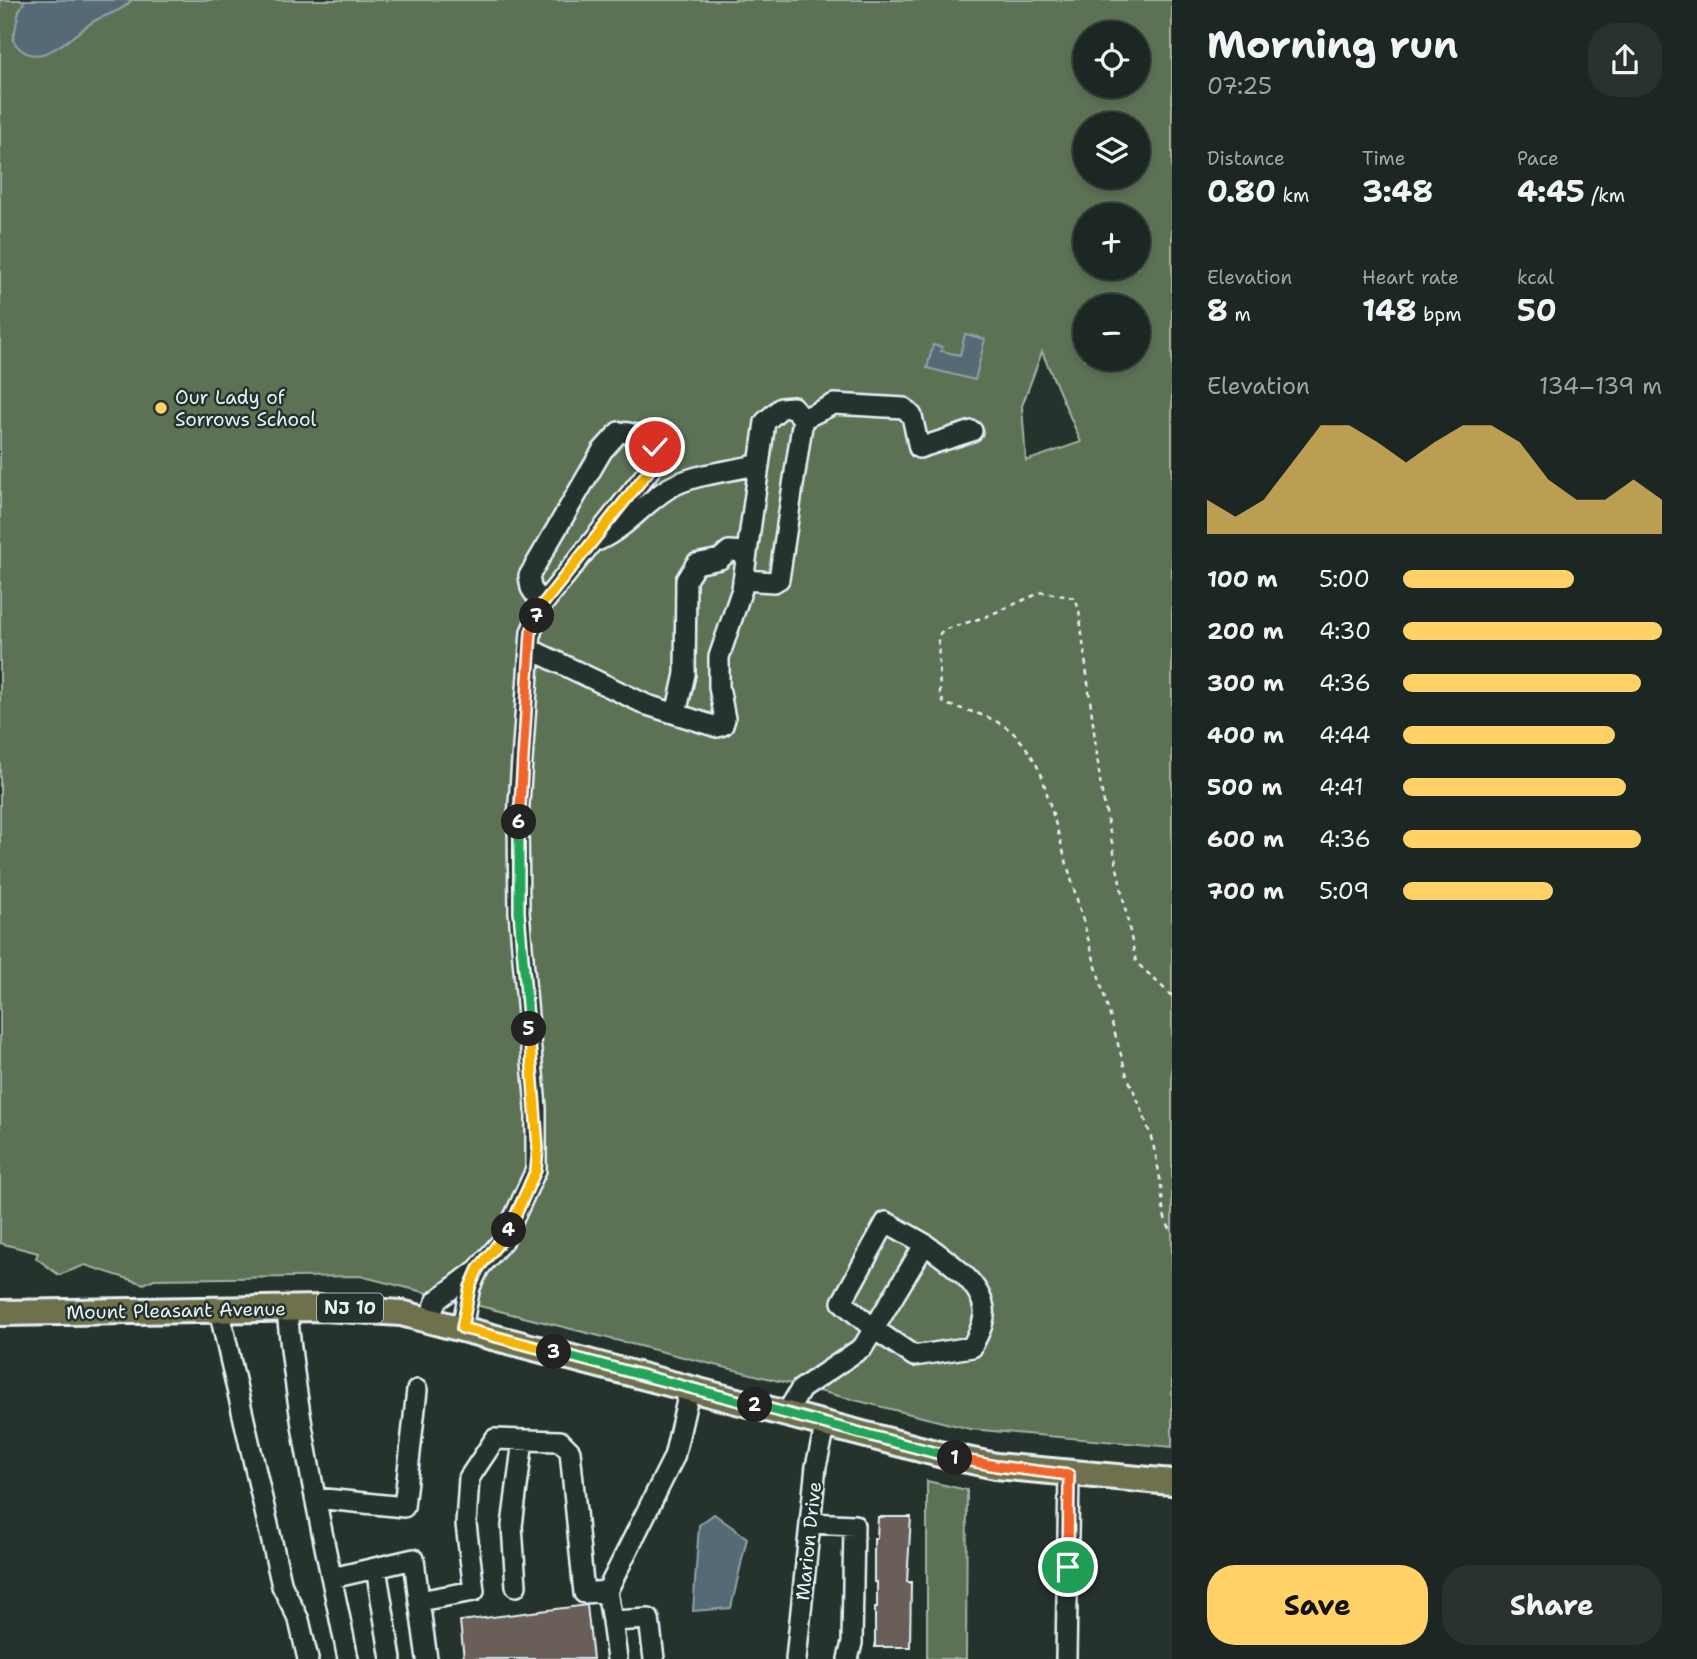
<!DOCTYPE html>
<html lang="en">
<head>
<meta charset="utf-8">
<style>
  :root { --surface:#1c2622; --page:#29322f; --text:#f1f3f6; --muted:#a0a5a5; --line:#3a4340; --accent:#ffd166 }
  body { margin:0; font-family:"Shantell Sans",sans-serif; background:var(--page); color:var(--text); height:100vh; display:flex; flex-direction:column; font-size:26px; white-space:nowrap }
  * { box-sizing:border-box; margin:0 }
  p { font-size:23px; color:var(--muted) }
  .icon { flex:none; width:38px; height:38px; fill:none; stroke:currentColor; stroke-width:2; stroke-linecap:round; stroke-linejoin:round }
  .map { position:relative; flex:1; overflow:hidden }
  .drawer { display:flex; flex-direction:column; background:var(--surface); width:525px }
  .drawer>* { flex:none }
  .controls { position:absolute; left:1073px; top:21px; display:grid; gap:14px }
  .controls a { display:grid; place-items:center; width:77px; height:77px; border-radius:50%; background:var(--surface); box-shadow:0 4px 10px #0003,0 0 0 2px var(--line); font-size:35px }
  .pin { position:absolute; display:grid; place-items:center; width:60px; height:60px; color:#fff; margin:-30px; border:4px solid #fff; border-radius:50%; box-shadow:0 2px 7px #0007 }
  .km { position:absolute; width:35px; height:35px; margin:-18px; border-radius:50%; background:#222; color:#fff; font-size:19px; line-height:35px; text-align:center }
  .round { display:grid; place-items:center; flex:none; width:74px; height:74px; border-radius:28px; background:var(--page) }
  .summary { display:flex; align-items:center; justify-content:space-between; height:119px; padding:0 35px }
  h1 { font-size:38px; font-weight:700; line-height:52px }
  .stats { display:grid; grid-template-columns:repeat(3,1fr); gap:10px; height:119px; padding:7px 35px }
  .stats div { display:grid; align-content:center }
  .stats b { font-size:30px; font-weight:700 }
  .stats small { font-size:19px; font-weight:400 }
  .stats p { font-size:19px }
  .chart { height:196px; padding:14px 35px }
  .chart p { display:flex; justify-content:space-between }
  .chart svg { width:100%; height:126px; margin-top:7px; fill:var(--accent); opacity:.7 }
  .button { display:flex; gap:14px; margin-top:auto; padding:14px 35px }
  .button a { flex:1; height:80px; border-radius:28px; background:var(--accent); color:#111; font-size:28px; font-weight:700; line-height:80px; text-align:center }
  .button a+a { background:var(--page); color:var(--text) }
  ul { padding:0 35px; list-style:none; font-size:23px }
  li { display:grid; grid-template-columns:112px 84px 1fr; align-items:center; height:52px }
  li i { height:18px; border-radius:9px; background:var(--accent) }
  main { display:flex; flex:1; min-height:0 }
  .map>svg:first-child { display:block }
  .green { fill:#5d7255; stroke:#a2b2a6; stroke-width:2; fill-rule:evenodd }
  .water { fill:#566b74; stroke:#90a1a9; stroke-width:2 }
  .building { fill:#6b5f59; stroke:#e8f1f8; stroke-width:2 }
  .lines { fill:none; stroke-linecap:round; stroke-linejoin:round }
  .minor-casing { stroke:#e8f1f8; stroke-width:24 }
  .major-casing { stroke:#e8f1f8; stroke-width:30 }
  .path { stroke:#e8f1f8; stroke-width:2.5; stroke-dasharray:5 5; stroke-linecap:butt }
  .minor { stroke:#26332d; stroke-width:19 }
  .major { stroke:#6e714b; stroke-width:24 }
  .split-1-casing { stroke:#fff; stroke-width:14 }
  .split-2-casing { stroke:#fff; stroke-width:14 }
  .split-3-casing { stroke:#fff; stroke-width:14 }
  .split-4-casing { stroke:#fff; stroke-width:14 }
  .split-5-casing { stroke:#fff; stroke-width:14 }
  .split-6-casing { stroke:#fff; stroke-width:14 }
  .split-7-casing { stroke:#fff; stroke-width:14 }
  .split-8-casing { stroke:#fff; stroke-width:14 }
  .split-1 { stroke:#f0652b; stroke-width:9 }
  .split-2 { stroke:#22a559; stroke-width:9 }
  .split-3 { stroke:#22a559; stroke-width:9 }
  .split-4 { stroke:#f5b400; stroke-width:9 }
  .split-5 { stroke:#f5b400; stroke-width:9 }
  .split-6 { stroke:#22a559; stroke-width:9 }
  .split-7 { stroke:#f0652b; stroke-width:9 }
  .split-8 { stroke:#f5b400; stroke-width:9 }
  .poi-dot { fill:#ffd166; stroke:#26332d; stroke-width:2.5 }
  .labels { text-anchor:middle; stroke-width:5; stroke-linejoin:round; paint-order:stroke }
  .shield { fill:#26332d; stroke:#aeb8bb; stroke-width:2 }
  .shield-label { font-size:18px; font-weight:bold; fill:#e8f1f8 }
  .poi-label { font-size:19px; fill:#e8f1f8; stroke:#26332d; text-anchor:start }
  .street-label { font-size:19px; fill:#e8f1f8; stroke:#26332d }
</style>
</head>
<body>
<main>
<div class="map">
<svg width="1172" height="1659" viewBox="0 0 1172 1659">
  <rect width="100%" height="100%" fill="#26332d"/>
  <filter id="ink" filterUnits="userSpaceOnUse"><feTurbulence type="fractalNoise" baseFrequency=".0143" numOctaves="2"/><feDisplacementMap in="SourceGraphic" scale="14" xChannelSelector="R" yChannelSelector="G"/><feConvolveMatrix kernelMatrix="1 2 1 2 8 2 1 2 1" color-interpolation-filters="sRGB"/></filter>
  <g filter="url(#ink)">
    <path class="green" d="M 0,0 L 1172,0 L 1172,1447 L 970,1429 L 360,1276 L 154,1279 L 144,1284 L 85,1265 L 59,1275 L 36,1258 L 38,1253 L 0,1243 ZM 1085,33 L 1138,33 L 1138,86 L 1085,86 ZM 1085,124 L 1138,124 L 1138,177 L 1085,177 ZM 1085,215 L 1138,215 L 1138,268 L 1085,268 ZM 1085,306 L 1138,306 L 1138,359 L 1085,359 ZM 1042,352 L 1081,442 L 1026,461 L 1022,406 Z
      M 927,1481 L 967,1490 L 966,1659 L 927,1659 Z"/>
    <path class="water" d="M 25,0 L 132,0 C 122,11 111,13 98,19 C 75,30 37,79 13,40 L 19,11 Z
      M 965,334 L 985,339 L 975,380 L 927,368 L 933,345 L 942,347 L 941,351 L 960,355 Z
      M 714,1514 L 747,1538 L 731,1608 L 693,1611 L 699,1525 Z"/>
    <path class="building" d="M 878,1517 L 911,1517 L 907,1582 L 911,1582 L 910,1647 L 875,1647 L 875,1607 L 877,1607 L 877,1582 L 874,1582 L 874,1538 L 877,1538 Z
      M 587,1605 L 593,1659 L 464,1659 L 460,1621 Z"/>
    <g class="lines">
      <defs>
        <path id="minor" d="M 803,419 L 834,404 L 904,408 L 912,416 L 919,448 L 972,431
          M 599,540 C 626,528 644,503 669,488 C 695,473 730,472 759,464
          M 530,649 L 647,705 L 676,714 L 685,674 L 686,580 L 696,564 L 720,559 L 729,551 L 746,552
          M 676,714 L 717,727 L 723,725 L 725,719 L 719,687 L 719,657 L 742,589 L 765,422 L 781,408 L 793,407 L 803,419 L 779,579 L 774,582 L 743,580
          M 287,1309 C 297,1427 325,1543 348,1659
          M 219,1310 L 282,1586 L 299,1620 L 308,1659
          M 428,1320 L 437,1300 L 478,1269 L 504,1239 L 536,1170 L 536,1108 L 519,912 L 518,818 L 531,632 L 542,605 L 651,468 L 657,457 C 653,438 637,433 619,432 L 602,451 L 529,576 L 531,588 L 542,605
          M 462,1328 L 470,1287 L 478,1270
          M 786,1414 L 801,1389 L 863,1347 L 925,1244 C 946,1260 980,1281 984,1309 C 986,1322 977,1336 972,1347 L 914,1356 L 874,1329 L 842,1302 L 886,1222 L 925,1244
          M 315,1498 L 404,1507 L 417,1390
          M 810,1523 L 854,1525 L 852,1643 L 848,1659
          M 376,1568 L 391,1659
          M 332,1578 L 414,1559 L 419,1601
          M 516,1586 L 512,1526 L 523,1440
          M 612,1621 L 617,1659
          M 427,1659 L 419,1601 L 474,1591 L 466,1524 L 469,1478 L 495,1439 L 560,1441 L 570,1451 L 584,1593 L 607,1591
          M 654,1659 L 649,1619 L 612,1621 L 607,1591 L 674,1457 L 690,1388
          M 796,1659 L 816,1466 L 826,1424
          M 1066,1659 L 1069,1474"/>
        <path id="major" d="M 0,1313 L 324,1308 L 401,1313 L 939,1454 L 996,1466 L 1172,1482"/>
      </defs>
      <use href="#minor" class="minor-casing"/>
      <use href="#major" class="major-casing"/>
      <path class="path" d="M 1172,996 L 1136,962 L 1101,788 L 1079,610 L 1075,598 L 1042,592 L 985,617 L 943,630 L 938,636 L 940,694 L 944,704 C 997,718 1018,724 1042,776 L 1127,1076 C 1147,1119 1157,1149 1162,1195 C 1163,1208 1163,1221 1172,1231"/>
      <use href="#minor" class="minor"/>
      <use href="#major" class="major"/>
    </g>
  </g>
  <g class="lines" filter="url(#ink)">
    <defs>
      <path id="split-1" d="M 955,1458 L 996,1466 L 1069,1475 L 1068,1567"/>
      <path id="split-2" d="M 755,1405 L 955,1458"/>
      <path id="split-3" d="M 554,1352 L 755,1405"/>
      <path id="split-4" d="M 509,1230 L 478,1269 L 470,1287 L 462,1328 L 554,1352"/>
      <path id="split-5" d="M 509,1230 L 536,1170 L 538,1148 L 529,1029"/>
      <path id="split-6" d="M 519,822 L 519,912 L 529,1029"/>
      <path id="split-7" d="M 519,822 L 531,632 L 537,616"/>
      <path id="split-8" d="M 537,616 L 542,605 L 651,468 L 657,457 L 655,447"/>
    </defs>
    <use href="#split-1" class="split-1-casing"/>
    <use href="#split-2" class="split-2-casing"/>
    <use href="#split-3" class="split-3-casing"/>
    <use href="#split-4" class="split-4-casing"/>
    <use href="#split-5" class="split-5-casing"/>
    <use href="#split-6" class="split-6-casing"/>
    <use href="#split-7" class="split-7-casing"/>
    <use href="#split-8" class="split-8-casing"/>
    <use href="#split-1" class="split-1"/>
    <use href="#split-2" class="split-2"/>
    <use href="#split-3" class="split-3"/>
    <use href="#split-4" class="split-4"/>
    <use href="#split-5" class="split-5"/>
    <use href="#split-6" class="split-6"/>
    <use href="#split-7" class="split-7"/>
    <use href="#split-8" class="split-8"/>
  </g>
  <circle class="poi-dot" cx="161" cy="408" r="7"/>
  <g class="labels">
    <rect class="shield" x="317" y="1293.5" width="66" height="29" rx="5"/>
    <g class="shield-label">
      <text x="350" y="1314">NJ 10</text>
    </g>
    <g class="poi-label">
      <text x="175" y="404">Our Lady of<tspan x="175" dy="22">Sorrows School</tspan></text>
    </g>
    <g class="street-label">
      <text transform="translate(176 1310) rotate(-1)" y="7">Mount Pleasant Avenue</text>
      <text transform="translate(808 1541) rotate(-84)" y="7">Marion Drive</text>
    </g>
  </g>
</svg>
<div class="controls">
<a><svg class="icon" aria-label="locate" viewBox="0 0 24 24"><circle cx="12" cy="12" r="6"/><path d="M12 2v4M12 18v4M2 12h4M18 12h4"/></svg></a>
<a><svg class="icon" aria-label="layers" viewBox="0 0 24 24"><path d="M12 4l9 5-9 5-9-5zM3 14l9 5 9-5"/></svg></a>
<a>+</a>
<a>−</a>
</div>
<div class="pin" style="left:1068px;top:1567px;background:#1e9e55"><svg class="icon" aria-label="arrive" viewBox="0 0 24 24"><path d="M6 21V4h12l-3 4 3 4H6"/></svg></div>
<div class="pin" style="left:655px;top:447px;background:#d93025"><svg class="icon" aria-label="check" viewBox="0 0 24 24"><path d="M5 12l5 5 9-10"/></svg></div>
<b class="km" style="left:955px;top:1458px">1</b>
<b class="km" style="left:755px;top:1405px">2</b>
<b class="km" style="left:554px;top:1352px">3</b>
<b class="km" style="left:509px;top:1230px">4</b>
<b class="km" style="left:529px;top:1029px">5</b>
<b class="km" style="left:519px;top:822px">6</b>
<b class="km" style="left:537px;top:616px">7</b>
</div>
<section class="drawer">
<div class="summary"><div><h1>Morning run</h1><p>07:25</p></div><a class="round"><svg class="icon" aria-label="share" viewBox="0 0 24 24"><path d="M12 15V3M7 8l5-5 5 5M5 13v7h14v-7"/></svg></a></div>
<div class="stats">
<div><p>Distance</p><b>0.80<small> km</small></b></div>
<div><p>Time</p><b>3:48</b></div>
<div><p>Pace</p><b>4:45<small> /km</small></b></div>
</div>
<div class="stats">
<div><p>Elevation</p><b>8<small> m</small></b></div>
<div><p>Heart rate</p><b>148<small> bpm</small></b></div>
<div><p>kcal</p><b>50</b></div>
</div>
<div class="chart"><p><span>Elevation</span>134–139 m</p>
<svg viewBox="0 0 160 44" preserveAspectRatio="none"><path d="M0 44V32L10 38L20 32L30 19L40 6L50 6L60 12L70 19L80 12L90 6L100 6L110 12L120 25L130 32L140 32L150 25L160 32V44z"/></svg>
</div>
<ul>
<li><b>100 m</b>5:00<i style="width:66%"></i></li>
<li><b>200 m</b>4:30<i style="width:100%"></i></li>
<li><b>300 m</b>4:36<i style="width:92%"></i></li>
<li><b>400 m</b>4:44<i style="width:82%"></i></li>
<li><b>500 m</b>4:41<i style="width:86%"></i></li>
<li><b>600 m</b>4:36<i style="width:92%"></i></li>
<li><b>700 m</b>5:09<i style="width:58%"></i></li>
</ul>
<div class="button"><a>Save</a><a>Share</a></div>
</section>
</main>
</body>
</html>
